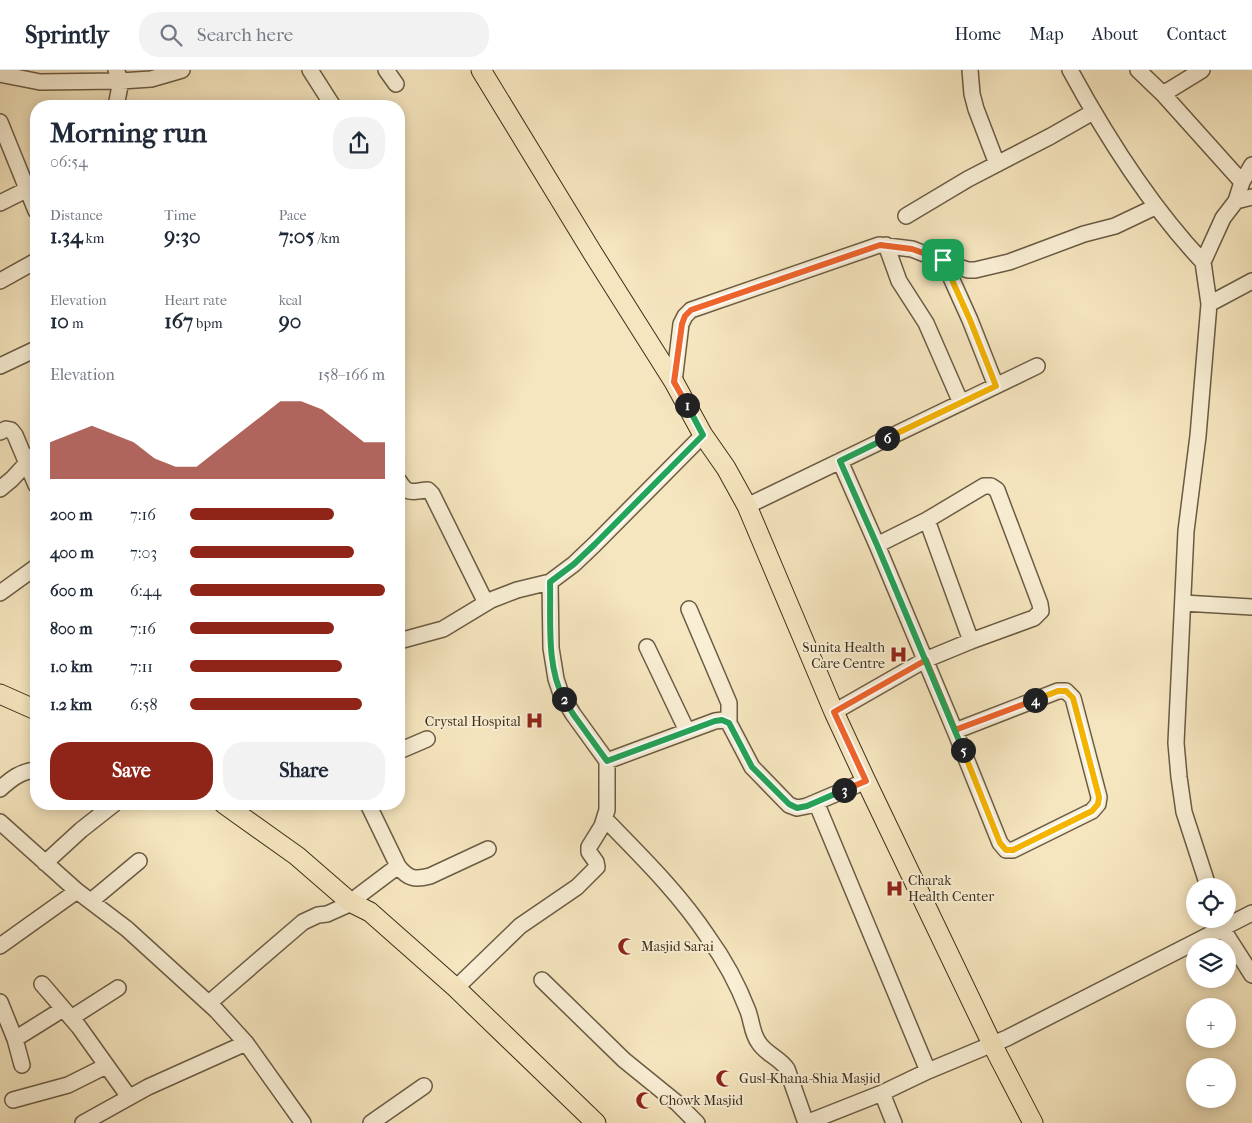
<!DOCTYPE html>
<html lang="en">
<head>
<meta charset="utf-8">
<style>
  :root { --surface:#fff; --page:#f2f2f3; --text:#1f2937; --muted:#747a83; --line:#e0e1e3; --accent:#8f2418 }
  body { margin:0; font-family:"IM FELL French Canon",serif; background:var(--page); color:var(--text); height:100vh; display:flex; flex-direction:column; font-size:19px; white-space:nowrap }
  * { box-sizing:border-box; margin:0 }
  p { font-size:16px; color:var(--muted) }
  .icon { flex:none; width:28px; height:28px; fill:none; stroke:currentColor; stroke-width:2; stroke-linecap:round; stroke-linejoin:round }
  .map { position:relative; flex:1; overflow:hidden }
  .side { position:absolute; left:30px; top:30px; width:375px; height:710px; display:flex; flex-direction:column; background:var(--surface); border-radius:20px; box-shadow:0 2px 12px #0003 }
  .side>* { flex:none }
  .tools { position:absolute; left:1186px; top:808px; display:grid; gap:10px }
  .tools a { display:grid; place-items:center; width:50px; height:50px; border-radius:50%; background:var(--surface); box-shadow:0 2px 12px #0003; font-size:25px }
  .pin { position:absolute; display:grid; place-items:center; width:42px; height:42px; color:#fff; margin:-21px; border-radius:10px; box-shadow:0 2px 8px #0006 }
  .km { position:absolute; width:25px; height:25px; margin:-12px; border-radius:50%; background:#222; color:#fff; font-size:14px; line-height:25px; text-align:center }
  .round { display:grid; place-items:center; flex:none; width:52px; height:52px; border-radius:20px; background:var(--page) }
  .overview { display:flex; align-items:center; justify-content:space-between; height:85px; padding:0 20px }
  h1 { font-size:28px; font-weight:700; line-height:38px }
  .figures { display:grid; grid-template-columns:repeat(3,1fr); gap:8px; height:85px; padding:5px 20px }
  .figures div { display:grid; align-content:center }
  .figures b { font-size:21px; font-weight:700 }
  .figures small { font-size:14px; font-weight:400 }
  .figures p { font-size:14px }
  .chart { height:140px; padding:10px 20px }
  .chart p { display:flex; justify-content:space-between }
  .chart svg { width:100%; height:90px; margin-top:5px; fill:var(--accent); opacity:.7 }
  .primary-button { display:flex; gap:10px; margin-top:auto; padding:10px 20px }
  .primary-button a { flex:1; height:58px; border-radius:20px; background:var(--accent); color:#fff; font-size:20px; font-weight:700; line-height:58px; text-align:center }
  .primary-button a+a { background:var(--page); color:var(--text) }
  ul { padding:0 20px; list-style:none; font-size:16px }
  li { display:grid; grid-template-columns:80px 60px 1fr; align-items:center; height:38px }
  li i { height:12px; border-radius:6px; background:var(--accent) }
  header { display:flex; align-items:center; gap:30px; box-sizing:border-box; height:70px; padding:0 25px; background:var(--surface); border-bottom:1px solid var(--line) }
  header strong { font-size:24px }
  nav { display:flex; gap:28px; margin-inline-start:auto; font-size:18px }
  .search { width:350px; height:45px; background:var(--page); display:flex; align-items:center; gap:12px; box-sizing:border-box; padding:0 18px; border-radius:20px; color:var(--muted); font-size:19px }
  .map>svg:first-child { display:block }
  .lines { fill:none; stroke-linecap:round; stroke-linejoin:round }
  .minor-casing { stroke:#6b5c44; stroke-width:18 }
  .major-casing { stroke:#3d2e1b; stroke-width:21 }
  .minor { stroke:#f9efd5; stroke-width:15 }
  .major { stroke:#f6e6bf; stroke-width:19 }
  .split-1-casing { stroke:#fff; stroke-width:10 }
  .split-2-casing { stroke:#fff; stroke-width:10 }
  .split-3-casing { stroke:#fff; stroke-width:10 }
  .split-4-casing { stroke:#fff; stroke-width:10 }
  .split-5-casing { stroke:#fff; stroke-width:10 }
  .split-6-casing { stroke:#fff; stroke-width:10 }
  .split-7-casing { stroke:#fff; stroke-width:10 }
  .split-1 { stroke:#f0652b; stroke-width:6 }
  .split-2 { stroke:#22a559; stroke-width:6 }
  .split-3 { stroke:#22a559; stroke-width:6 }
  .split-4 { stroke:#f0652b; stroke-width:6 }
  .split-5 { stroke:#f5b400; stroke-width:6 }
  .split-6 { stroke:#22a559; stroke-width:6 }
  .split-7 { stroke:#f5b400; stroke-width:6 }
  .labels { text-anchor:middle; stroke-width:4; stroke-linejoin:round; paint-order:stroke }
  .poi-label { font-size:14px; fill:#3d2e1b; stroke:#f9efd5; text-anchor:start }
</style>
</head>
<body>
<header>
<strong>Sprintly</strong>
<div class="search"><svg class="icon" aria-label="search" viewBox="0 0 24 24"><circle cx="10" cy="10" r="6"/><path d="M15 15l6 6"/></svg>Search here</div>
<nav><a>Home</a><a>Map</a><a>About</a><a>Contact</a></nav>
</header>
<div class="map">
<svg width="1252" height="1053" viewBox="0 0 1252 1053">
  <rect width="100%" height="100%" fill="#f6e6bf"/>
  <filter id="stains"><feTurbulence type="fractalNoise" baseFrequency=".004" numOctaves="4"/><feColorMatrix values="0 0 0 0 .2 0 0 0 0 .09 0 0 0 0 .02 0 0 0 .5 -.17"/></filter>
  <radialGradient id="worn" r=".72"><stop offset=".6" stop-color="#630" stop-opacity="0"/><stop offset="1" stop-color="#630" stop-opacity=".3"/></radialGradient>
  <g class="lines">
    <defs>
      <path id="minor" d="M 116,0 L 121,11 L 116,36
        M 310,0 L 333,36
        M 386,0 L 396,14
        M 970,0 L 972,24 L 976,39 L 997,94
        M 1070,0 C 1107,68 1150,136 1203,192
        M 1138,0 L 1163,24 L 1242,112
        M 0,4 L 40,12 L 121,11 L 151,9 L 182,0
        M 1163,24 L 1202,0
        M 0,52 L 36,141
        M 1236,131 L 1252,127
        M 0,133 L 28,119
        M 906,146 L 968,109 L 1051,66 L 1093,42
        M 886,175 L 899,211 L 926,253 L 961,333
        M 943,190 L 970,250 L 996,316
        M 0,211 L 36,191
        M 1209,234 L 1252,211
        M 0,296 L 36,279
        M 674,312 L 681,254 L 685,246 L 691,240 L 879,175 L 912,179 L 953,195 L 968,200 L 975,200 L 1009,192 L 1084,164 L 1115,156 L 1155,137
        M 0,362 L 6,359 L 11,360 L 15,365 L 36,415
        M 840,391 L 877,475 L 955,661
        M 399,411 C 408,426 413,421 428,420 L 432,424 L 486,533
        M 0,419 L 12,409 L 36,383
        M 747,436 L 1037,296
        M 927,450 L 971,571
        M 0,523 L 36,497
        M 1183,533 L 1252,537
        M 689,539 L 729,633 L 729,653
        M 399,571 L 443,559 L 491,530 L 517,520 L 550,512
        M 647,577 L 687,661
        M 1058,621 L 1066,621 L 1073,628 L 1099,727 L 1098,734 L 1092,741 L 1013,780 L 1006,780 L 1000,773 L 955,661 Z
        M 834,642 L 925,590 L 971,571 L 1034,548 L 1041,541 L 1040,534 L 997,420 L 991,416 L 984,416 L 927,450 L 877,475
        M 399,681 L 427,669
        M 607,691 L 715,651 L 723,650 L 729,653 L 752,697 L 789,735 L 797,738 L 807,736 L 866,711
        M 0,719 C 11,709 21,701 36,700
        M 816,732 L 928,1001
        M 368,734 L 398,796 C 408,809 415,810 430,806 L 488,779
        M 605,749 C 641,786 679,823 708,867 C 724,889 738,915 748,941 C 752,952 752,964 759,973 C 766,984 780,988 787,999 L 806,1053
        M 0,752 L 77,821 L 127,859 L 216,940 L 246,973 L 303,1053
        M 45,793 L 81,760 L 114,734
        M 1208,816 L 1184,742 L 1179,707 L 1176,673 L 1186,461 L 1198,366 L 1209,234 L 1203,192 L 1223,148 L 1236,131 L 1242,112 L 1252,95
        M 91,831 L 139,791
        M 1220,850 L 1222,858 L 1252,905
        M 0,876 L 77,821
        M 542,910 L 624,990 L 677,1033 L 697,1053
        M 42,914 L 79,957 L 129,1027
        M 456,918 L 520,856 L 577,817 L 597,797 L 596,792 L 589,782 L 589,777 L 602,756 L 607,740 L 607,691 L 573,644 L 561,624 L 556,609 L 551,578 L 550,512 L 574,494 L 595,474 L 703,365
        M 0,932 L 15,969 L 22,995
        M 209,933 L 303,852 L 318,845 L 327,844 L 345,836 L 398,796
        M 71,948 L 118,918
        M 15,969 L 63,939
        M 882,1023 L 894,1053
        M 13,1030 L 68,1015 L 106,996
        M 83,1053 L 148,1017 L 246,973
        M 371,1053 L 424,1016
        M 806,1053 L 882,1023 L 928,1001 L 1007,968 L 1252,843"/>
      <path id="major" d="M 481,0 L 592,182 L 674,312 L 703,365 L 726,398 L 747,436 L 834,642 L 866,711 L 992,974 L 1033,1053
        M 0,624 L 36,640
        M 224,734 L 297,786 L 350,832 L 370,842 L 456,918 L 596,1053"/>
    </defs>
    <use href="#minor" class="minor-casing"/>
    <use href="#major" class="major-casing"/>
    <use href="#minor" class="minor"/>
    <use href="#major" class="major"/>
  </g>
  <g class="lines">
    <defs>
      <path id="split-1" d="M 687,335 L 674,312 L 682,254 L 685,246 L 691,240 L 880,175 L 912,179 L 943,190"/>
      <path id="split-2" d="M 564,629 C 546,597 551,549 550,512 L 574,494 L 595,474 L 703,365 L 687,335"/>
      <path id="split-3" d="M 564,629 L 573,644 L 607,691 L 715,651 L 722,650 L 729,653 L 752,697 L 789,734 L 797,738 L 807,736 L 844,720"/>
      <path id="split-4" d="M 844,720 L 866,711 L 834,642 L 926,590 L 955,660 L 1035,630"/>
      <path id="split-5" d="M 963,680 L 1000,773 L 1006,780 L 1013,780 L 1092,741 L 1098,734 L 1099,727 L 1073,628 L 1066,621 L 1058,621 L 1035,630"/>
      <path id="split-6" d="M 887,368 L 840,391 L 877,475 L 963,680"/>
      <path id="split-7" d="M 887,368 L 996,316 L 970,250 L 943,190"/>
    </defs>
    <use href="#split-1" class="split-1-casing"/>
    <use href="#split-2" class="split-2-casing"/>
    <use href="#split-3" class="split-3-casing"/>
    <use href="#split-4" class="split-4-casing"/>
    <use href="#split-5" class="split-5-casing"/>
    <use href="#split-6" class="split-6-casing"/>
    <use href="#split-7" class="split-7-casing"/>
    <use href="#split-1" class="split-1"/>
    <use href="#split-2" class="split-2"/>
    <use href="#split-3" class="split-3"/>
    <use href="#split-4" class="split-4"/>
    <use href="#split-5" class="split-5"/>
    <use href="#split-6" class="split-6"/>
    <use href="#split-7" class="split-7"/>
  </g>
  <defs>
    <symbol id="hospital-bare" viewBox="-9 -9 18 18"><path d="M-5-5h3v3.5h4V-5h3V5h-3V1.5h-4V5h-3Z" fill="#8f2418" stroke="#f9efd5" stroke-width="2.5" paint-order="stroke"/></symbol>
    <symbol id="mosque-bare" viewBox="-9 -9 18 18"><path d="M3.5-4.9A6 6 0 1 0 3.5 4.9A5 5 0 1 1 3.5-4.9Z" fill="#8f2418" stroke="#f9efd5" stroke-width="2.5" paint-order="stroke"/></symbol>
  </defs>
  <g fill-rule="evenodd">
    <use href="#hospital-bare" x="886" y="572" width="25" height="25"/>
    <use href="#hospital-bare" x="522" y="638" width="25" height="25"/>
    <use href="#hospital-bare" x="882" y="806" width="25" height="25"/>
    <use href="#mosque-bare" x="614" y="864" width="25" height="25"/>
    <use href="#mosque-bare" x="712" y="996" width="25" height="25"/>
    <use href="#mosque-bare" x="632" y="1018" width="25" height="25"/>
  </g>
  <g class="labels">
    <g class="poi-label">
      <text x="885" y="582" text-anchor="end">Sunita Health<tspan x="885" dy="16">Care Centre</tspan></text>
      <text x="521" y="656" text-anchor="end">Crystal Hospital</text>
      <text x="908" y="815">Charak<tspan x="908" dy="16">Health Center</tspan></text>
      <text x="641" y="881">Masjid Sarai</text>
      <text x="739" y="1013">Gusl-Khana-Shia Masjid</text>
      <text x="659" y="1035">Chowk Masjid</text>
    </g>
  </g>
  <rect width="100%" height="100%" filter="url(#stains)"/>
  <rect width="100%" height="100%" fill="url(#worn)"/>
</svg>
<div class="tools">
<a><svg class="icon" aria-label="locate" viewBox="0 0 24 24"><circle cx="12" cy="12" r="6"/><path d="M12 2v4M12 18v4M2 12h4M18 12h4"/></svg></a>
<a><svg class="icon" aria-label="layers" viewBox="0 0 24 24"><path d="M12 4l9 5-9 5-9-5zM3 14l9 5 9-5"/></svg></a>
<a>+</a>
<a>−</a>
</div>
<div class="pin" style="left:943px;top:190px;background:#1e9e55"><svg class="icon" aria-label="arrive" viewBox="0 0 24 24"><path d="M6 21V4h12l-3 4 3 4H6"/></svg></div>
<b class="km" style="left:687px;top:335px">1</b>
<b class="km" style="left:564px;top:629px">2</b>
<b class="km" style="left:844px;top:720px">3</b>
<b class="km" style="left:1035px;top:630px">4</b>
<b class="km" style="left:963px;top:680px">5</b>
<b class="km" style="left:887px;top:368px">6</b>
<section class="side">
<div class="overview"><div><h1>Morning run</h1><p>06:54</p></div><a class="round"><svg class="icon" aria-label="share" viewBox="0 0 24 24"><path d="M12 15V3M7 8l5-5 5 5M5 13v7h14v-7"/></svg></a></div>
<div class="figures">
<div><p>Distance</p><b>1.34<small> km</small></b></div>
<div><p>Time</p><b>9:30</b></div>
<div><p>Pace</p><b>7:05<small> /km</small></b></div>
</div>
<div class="figures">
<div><p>Elevation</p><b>10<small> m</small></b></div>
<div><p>Heart rate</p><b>167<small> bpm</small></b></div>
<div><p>kcal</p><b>90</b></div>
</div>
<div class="chart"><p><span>Elevation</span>158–166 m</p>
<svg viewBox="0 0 160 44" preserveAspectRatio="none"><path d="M0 44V26L10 22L20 18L30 22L40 26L50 34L60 38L70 38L80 30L90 22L100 14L110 6L120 6L130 10L140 18L150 26L160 26V44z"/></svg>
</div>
<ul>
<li><b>200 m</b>7:16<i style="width:74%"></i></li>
<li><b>400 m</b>7:03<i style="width:84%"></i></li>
<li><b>600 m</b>6:44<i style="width:100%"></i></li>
<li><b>800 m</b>7:16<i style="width:74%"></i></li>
<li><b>1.0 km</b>7:11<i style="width:78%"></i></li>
<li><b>1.2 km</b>6:58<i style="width:88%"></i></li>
</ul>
<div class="primary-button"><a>Save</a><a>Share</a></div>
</section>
</div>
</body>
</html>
